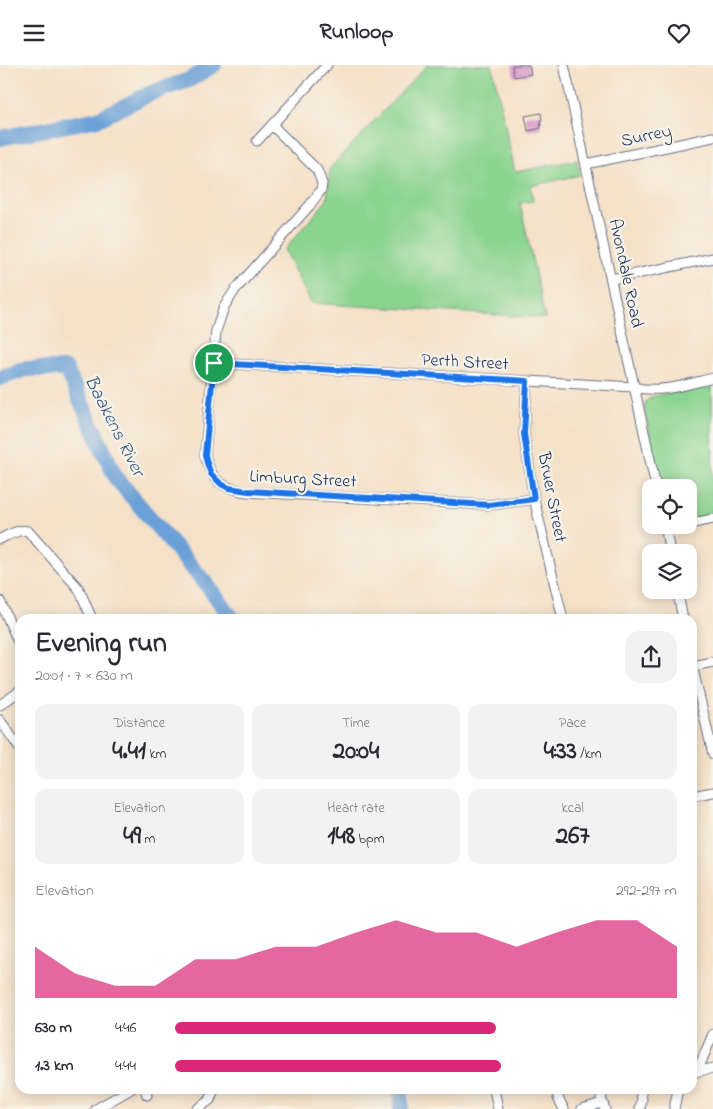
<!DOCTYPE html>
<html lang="en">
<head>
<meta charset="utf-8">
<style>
  :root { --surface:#fff; --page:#f2f2f3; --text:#2b2b33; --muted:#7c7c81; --accent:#db2777 }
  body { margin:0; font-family:"Indie Flower",sans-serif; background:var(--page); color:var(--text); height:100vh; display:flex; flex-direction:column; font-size:19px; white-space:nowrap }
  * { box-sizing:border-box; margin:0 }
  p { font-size:16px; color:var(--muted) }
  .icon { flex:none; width:28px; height:28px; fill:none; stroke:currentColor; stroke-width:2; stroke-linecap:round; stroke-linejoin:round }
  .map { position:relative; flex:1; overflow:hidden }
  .side { position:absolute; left:15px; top:549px; width:682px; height:480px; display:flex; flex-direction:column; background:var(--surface); border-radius:15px; box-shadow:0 2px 12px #0003 }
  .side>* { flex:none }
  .buttons { position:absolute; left:642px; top:414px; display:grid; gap:10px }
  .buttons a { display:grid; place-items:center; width:55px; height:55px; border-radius:10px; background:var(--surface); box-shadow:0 2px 12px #0003; font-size:25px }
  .pin { position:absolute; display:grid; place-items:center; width:42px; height:42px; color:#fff; margin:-21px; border:2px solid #fff; border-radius:50%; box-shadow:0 1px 5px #0007 }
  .round { display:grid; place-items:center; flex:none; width:52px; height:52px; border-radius:15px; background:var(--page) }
  .summary { display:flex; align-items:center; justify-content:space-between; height:85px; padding:0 20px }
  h1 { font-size:28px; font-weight:700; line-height:38px }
  .figures { display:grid; grid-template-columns:repeat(3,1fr); gap:8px; height:85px; padding:5px 20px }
  .figures div { display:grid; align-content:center; border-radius:12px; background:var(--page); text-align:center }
  .figures b { font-size:25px; font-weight:700 }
  .figures small { font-size:14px; font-weight:400 }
  .figures p { font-size:14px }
  .chart { height:140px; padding:10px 20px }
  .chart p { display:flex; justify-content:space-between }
  .chart svg { width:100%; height:90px; margin-top:5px; fill:var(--accent); opacity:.7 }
  ul { padding:0 20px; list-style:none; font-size:16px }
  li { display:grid; grid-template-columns:80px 60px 1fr; align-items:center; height:38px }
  li i { height:12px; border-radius:6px; background:var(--accent) }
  header { display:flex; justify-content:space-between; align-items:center; height:65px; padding:0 20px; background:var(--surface); font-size:22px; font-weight:700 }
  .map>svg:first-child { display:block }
  .green { fill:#8bd490; stroke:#538277 }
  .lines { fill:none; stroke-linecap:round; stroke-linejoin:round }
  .river { stroke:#6ba0d7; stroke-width:16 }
  .building { fill:#d896c7 }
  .street-casing { stroke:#676d83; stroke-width:11 }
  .street { stroke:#fff; stroke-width:9 }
  .route-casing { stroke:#fff; stroke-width:10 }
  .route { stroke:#1a73e8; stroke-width:6 }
  .labels { text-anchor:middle; stroke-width:4.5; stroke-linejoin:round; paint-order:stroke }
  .street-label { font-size:18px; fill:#1b2f5e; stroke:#f7f3e8 }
  .water-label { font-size:19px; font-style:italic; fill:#375788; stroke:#f7f3e8 }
</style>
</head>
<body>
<header><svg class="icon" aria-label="menu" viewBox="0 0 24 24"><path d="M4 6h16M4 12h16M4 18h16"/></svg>Runloop<svg class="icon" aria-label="heart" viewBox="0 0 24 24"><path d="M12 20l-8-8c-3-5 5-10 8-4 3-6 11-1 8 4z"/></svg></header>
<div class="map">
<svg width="713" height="1044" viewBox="0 0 713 1044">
  <rect width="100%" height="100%" fill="#f7f3e8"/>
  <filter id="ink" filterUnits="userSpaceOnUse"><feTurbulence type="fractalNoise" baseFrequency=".02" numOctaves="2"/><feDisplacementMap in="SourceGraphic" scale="10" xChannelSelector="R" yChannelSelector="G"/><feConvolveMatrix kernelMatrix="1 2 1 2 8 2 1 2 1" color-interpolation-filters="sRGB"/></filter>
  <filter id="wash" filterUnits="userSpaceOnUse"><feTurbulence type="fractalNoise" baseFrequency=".0096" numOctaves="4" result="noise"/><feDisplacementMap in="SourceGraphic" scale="20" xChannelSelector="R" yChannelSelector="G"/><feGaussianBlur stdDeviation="1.12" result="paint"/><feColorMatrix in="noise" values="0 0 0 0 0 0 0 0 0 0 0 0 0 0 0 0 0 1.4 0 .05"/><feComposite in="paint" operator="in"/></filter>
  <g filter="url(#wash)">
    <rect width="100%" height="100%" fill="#f5e1c8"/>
    <path class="green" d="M 427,0 L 492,0 L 515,107 L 577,95 L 580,110 L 531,121 L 533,136 L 520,138 L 545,253 L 311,238 L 284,185 L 327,135 L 330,103 Z
      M 712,319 L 713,449 L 689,454 L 689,422 L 660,422 L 644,341 L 646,336 L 654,331 Z"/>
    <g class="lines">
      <path class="river" d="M 0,73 L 98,54 L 151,28 L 189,15 L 214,0
        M 0,313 L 26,304 L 66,304 L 116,413 L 207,520 L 233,554
        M 401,1024 L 401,1044"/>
    </g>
    <g id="blocks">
      <path class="building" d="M 512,0 L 529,0 L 531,9 L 514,12 Z
        M 541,48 L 542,56 L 540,56 L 541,63 L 528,66 L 525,51 Z"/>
    </g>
  </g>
  <g filter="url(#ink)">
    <use href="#blocks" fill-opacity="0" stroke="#676d83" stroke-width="1"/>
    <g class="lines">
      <defs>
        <path id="street" d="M 564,0 L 656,422
          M 272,60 L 317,105 L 322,118 L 321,125 L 310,140 L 235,225 L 224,242 L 216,266 L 205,390 C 211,417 222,423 248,427 L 489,440 L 534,434
          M 257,76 L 327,0
          M 586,99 L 713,72
          M 612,214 L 713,193
          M 214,298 L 634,322 C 660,329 687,319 713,313
          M 527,316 L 524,369 L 534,434 L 563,554
          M 689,459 L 713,454
          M 665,460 L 670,488
          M 666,464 L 686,460
          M 0,474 C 9,470 18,464 28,466 L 79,524 L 92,554
          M 677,525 L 683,554
          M 0,536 L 20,581
          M 692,600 L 713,689
          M 693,601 L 713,597
          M 0,640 L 20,626
          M 0,655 L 20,684
          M 692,731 L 713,727
          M 695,1007 L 713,1003
          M 697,1007 L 713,969
          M 145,1024 L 147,1030
          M 494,1024 L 498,1044
          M 559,1024 L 558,1033 L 564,1044
          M 604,1024 L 601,1033 L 605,1044
          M 96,1044 L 131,1024
          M 197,1044 L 210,1035 L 214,1024
          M 582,1044 L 602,1038
          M 640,1044 L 642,1034 L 640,1024
          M 674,1044 L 678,1024"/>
      </defs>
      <use href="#street" class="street-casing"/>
      <use href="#street" class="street"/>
    </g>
  </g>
  <g class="lines" filter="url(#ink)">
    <defs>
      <path id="route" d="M 214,298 L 527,316 L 524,369 L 534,434 L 489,440 L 248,426 L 229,423 L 221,419 L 211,409 L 207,398 L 205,390 Z"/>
    </defs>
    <use href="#route" class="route-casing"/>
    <use href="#route" class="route"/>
  </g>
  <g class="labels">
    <g class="street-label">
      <text transform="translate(646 70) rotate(-12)" y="6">Surrey</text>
      <text transform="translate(627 208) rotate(78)" y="6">Avondale Road</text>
      <text transform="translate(465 296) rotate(3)" y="6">Perth Street</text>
      <text transform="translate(303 413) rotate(3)" y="6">Limburg Street</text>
      <text transform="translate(553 432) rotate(79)" y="6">Bruer Street</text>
    </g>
    <g class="water-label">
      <text transform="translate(116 360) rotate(63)" y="7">Baakens River</text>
    </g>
  </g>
</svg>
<div class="buttons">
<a><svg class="icon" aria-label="locate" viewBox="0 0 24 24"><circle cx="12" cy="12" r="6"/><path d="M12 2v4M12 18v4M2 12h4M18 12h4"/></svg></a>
<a><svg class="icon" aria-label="layers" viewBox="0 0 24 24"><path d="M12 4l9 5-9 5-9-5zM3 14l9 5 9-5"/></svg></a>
</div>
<div class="pin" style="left:214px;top:298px;background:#1e9e55"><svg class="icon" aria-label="arrive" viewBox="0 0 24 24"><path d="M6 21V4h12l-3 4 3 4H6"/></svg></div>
<section class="side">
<div class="summary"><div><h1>Evening run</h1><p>20:01 · 7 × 630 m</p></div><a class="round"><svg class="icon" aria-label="share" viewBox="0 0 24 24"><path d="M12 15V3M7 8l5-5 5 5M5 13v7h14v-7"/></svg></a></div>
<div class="figures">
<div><p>Distance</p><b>4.41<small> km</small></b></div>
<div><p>Time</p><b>20:04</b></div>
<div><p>Pace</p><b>4:33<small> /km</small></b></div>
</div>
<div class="figures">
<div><p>Elevation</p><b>49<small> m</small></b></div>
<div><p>Heart rate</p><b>148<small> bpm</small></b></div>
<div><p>kcal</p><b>267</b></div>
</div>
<div class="chart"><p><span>Elevation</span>292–297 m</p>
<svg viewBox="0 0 160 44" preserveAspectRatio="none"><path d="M0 44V19L10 32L20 38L30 38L40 25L50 25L60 19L70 19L80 12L90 6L100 12L110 12L120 19L130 12L140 6L150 6L160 19V44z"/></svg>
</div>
<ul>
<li><b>630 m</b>4:46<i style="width:64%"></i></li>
<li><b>1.3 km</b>4:44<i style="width:65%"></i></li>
</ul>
</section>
</div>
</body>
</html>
